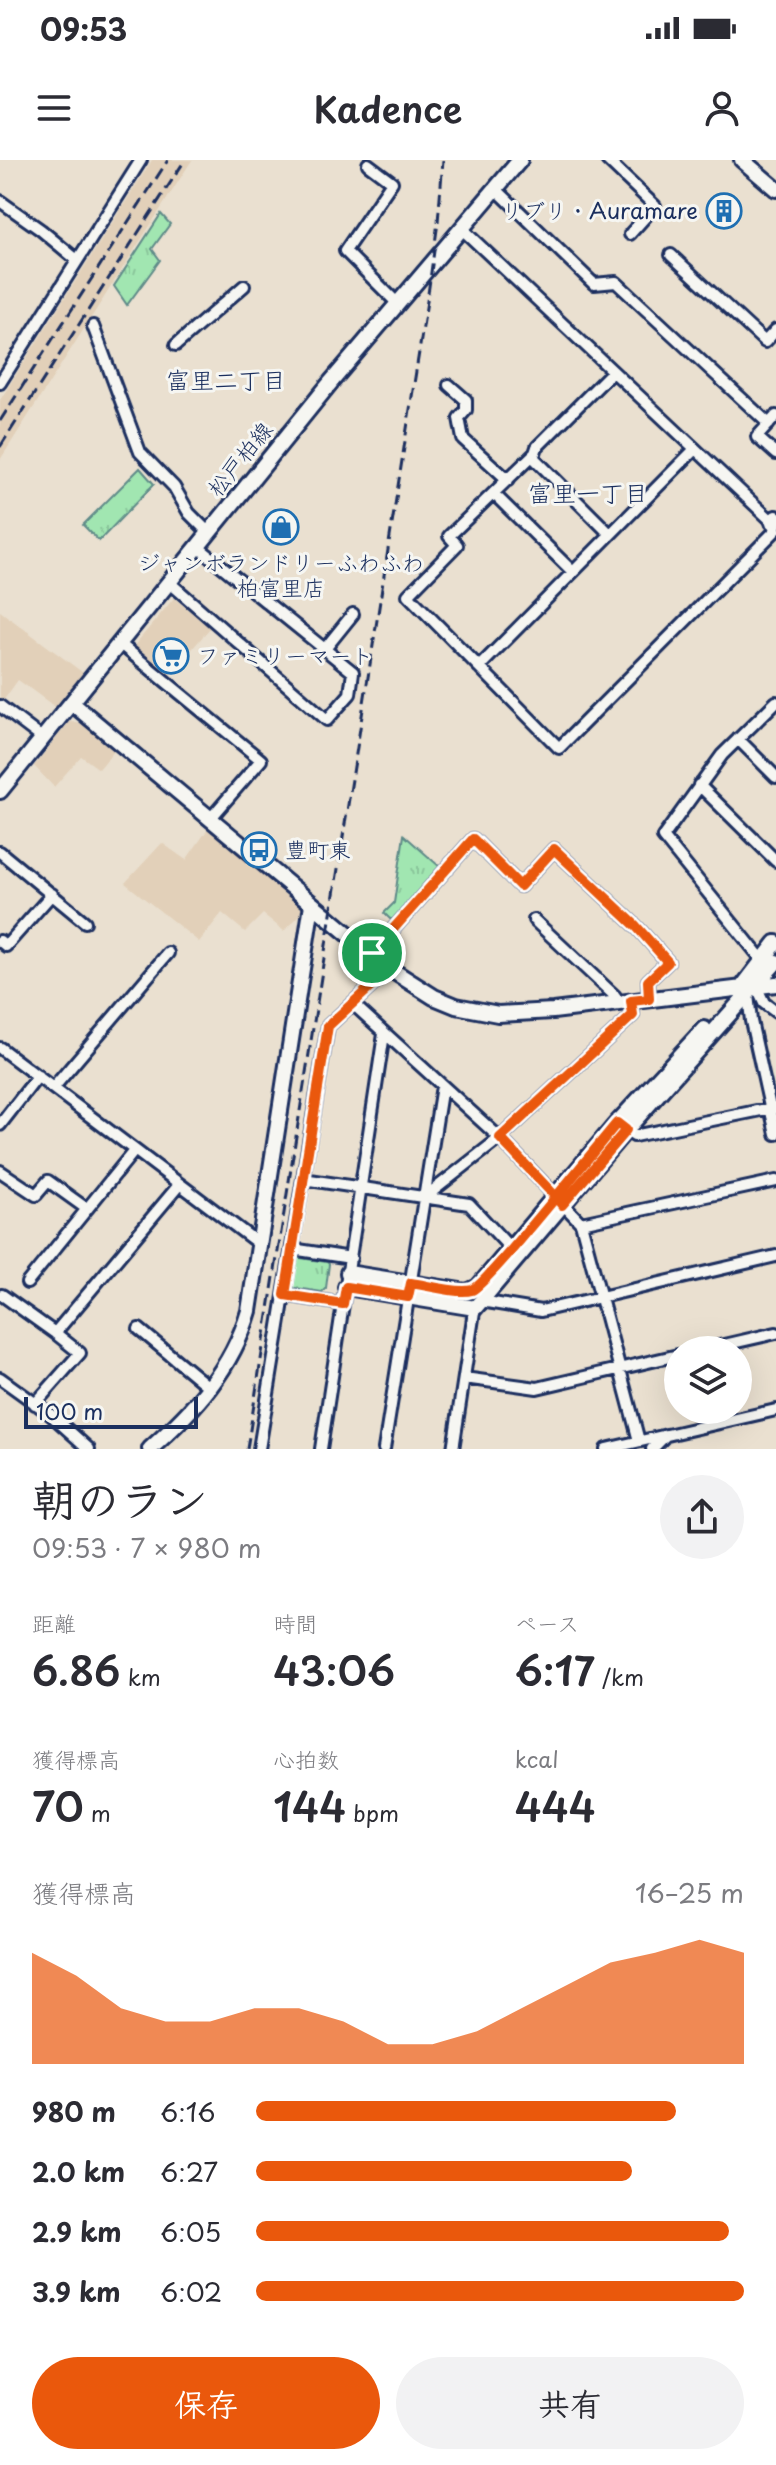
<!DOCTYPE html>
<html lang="ja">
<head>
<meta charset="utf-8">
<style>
  :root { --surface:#fff; --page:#f2f2f3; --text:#2b2b33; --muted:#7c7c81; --accent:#ea580c }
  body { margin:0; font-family:"Playpen Sans","Klee One",sans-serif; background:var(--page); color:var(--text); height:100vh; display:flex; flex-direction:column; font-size:30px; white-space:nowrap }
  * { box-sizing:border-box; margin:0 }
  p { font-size:26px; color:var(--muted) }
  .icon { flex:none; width:44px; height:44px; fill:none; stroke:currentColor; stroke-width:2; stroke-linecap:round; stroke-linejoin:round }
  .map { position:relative; height:1289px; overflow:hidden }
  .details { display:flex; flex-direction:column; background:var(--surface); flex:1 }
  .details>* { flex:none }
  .controls { position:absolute; left:664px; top:1176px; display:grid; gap:16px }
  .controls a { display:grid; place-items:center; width:88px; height:88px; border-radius:50%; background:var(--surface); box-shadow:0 8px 32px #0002; font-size:40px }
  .scale { position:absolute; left:24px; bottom:20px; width:174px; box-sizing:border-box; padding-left:8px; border:4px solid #1b2f5e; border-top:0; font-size:22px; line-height:28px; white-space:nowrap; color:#1b2f5e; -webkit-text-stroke:6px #f6f6f2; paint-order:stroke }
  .pin { position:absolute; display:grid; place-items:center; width:68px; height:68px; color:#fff; margin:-34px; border:4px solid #fff; border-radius:50%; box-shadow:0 2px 8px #0007 }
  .round { display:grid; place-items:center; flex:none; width:84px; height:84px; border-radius:42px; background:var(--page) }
  .overview { display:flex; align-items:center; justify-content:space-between; height:136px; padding:0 32px }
  h1 { font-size:44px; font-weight:600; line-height:60px }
  .metrics { display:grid; grid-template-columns:repeat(3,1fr); gap:12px; height:136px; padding:8px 32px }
  .metrics div { display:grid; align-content:center }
  .metrics b { font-size:40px; font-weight:600 }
  .metrics small { font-size:22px; font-weight:400 }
  .metrics p { font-size:22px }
  .chart { height:224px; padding:16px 32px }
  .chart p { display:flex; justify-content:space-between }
  .chart svg { width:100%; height:144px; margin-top:8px; fill:var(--accent); opacity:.7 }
  .primary-button { display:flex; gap:16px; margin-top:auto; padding:16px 32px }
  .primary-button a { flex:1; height:92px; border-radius:48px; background:var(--accent); color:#fff; font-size:32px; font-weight:600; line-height:92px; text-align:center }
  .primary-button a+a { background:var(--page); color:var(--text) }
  ul { padding:0 32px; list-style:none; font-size:26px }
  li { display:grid; grid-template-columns:128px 96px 1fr; align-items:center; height:60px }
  li i { height:20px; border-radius:10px; background:var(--accent) }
  .status { display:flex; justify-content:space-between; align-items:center; height:56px; padding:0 40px; background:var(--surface); direction:ltr }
  .status svg { height:22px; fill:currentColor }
  header { display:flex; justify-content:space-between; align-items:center; height:104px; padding:0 32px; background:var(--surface); font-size:36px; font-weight:600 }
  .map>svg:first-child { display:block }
  .built { fill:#e2d0b9 }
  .park { fill:url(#park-tufts); stroke:#5e8a88; stroke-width:2 }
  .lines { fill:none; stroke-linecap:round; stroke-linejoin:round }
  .street-casing { stroke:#1b2f5e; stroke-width:16 }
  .secondary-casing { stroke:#1b2f5e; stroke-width:20 }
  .street { stroke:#f6f6f2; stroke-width:10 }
  .secondary { stroke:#f6f6f2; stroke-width:14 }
  .rail { stroke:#1b2f5e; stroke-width:3; stroke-dasharray:12 6; stroke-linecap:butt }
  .route-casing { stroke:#fff; stroke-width:16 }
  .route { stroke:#ea580c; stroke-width:10 }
  .labels { text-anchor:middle; stroke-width:6; stroke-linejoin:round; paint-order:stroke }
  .poi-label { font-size:22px; fill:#1b2f5e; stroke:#f6f6f2; text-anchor:start }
  .street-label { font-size:22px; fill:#1b2f5e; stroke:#f6f6f2 }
  .neighbourhood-label { font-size:24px; fill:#1b2f5e; stroke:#f6f6f2 }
</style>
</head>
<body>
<div class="status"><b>09:53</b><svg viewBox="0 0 49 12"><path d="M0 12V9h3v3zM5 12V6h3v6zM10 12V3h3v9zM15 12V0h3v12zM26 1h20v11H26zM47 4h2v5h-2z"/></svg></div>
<header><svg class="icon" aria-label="menu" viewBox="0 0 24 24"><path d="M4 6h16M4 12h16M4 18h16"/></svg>Kadence<svg class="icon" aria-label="person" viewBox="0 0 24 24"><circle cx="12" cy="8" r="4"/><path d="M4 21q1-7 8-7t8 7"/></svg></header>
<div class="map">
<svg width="776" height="1289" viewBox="0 0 776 1289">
  <defs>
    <pattern id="park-tufts" width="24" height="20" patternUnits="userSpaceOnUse" patternTransform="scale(2)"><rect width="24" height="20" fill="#a1e6b1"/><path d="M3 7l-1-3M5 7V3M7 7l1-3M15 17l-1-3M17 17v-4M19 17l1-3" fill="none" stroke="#8ac69b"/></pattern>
  </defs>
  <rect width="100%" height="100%" fill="#eae0d0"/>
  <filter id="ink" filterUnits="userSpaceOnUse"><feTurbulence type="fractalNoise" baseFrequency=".0125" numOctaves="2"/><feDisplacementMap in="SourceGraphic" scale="16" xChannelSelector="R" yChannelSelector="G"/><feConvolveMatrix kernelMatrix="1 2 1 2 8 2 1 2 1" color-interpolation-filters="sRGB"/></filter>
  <g filter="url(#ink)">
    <path class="built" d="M 152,0 L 192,0 L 0,300 L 0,240 Z
      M 174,438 L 210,468 L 169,516 L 133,487 Z
      M 0,451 L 86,515 L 58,549 L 18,520 L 3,541 L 0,539 Z
      M 69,562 L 82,563 L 115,590 L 99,609 L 81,596 L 54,627 L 34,606 Z
      M 208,669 L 305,750 L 284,771 L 263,754 L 245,772 L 222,753 L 199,782 L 125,723 L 162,683 L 186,700 Z"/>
    <path class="park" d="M 161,54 L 170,64 L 152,89 L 160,100 L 127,145 L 114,126 Z
      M 140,308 L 154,324 L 99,381 L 83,365 Z
      M 404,675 L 440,707 L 395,759 L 390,759 L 384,753 L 394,743 Z
      M 294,1097 L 327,1102 L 329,1104 L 326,1128 L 322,1132 L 289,1127 Z"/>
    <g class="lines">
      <defs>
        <path id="street" d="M 607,0 L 655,46 L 630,74
          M 368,4 L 392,22 L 345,91 L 397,143
          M 496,29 L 594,124 L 616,122 L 769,264
          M 0,41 L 41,70 L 77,100
          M 462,69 L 776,365
          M 671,95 L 765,182 L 776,170
          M 93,166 L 140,292 L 174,327 L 189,353 L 209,373
          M 176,185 L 244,126
          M 612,212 L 537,287 L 535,293 L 449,376 L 457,385 L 408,435 L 559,588 L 776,370
          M 0,223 L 141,0
          M 449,225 L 466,240 L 466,250 L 459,258 L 463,279 L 508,320
          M 776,256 L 757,277 L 776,294
          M 532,296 L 610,374
          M 494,334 L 573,412
          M 169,422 L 327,560 L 350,534 L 353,512 L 198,387
          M 119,483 L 261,600 L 210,659
          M 324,490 L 353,454
          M 479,507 L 695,289
          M 0,546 L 42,578
          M 738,579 L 776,617
          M 699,625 L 776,701
          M 0,692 L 85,762
          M 534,760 L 615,836 L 616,843
          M 0,781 L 6,786 L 52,734
          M 372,793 L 473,679 L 520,726 L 554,689 L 636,766 L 668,802 L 648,821 L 649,839
          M 763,801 L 663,677 L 722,595 L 776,542
          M 756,826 L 764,843 L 776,852
          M 748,834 L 751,861 L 776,974
          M 353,844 L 500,978 L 581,1063 L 639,1281
          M 0,888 L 259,1084
          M 54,927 L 168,793
          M 0,965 L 38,916
          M 620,966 L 634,976 L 776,947
          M 0,1011 L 36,1035 L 48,1021 L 87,1049
          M 303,1019 L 469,1044 L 514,1092
          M 425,1037 L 500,978 L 633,855 L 631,841
          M 581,1063 L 776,1021
          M 292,1089 L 351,1098
          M 27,1123 L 134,991
          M 2,1135 L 55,1173 L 179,1025
          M 285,1135 L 343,1144
          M 481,1141 L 541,1151 L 776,1096
          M 139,1169 L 210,1228
          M 702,1190 L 776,1173
          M 0,1218 L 50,1254 L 89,1289
          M 464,1218 L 537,1228 L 678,1195
          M 35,1244 L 80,1193 L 55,1173
          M 259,1289 L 328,866 L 390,809
          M 321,1289 L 384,874
          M 384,1289 L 442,926
          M 453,1289 L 475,1145
          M 606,1289 L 776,1250
          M 652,1289 L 666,1275"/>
        <path id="secondary" d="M 742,0 L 776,29
          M 773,362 L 776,358
          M 72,543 L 390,809 L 434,837 L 456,846 L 498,854 L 553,851 L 776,824
          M 0,631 L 331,222 L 520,0
          M 740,830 L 776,783
          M 348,1113 L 467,1132 L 478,1127 L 617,963 L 704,869
          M 346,1127 L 475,1148 L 626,970 L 776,802
          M 150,1289 C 194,1250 232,1209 249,1151 L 312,744"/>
      </defs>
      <use href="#street" class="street-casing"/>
      <use href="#secondary" class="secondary-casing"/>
      <use href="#street" class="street"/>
      <use href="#secondary" class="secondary"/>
      <path class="rail" d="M 0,261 L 168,0
        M 0,287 L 185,0
        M 247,1289 L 427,141 L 438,62 L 443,0"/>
    </g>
  </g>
  <g class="lines" filter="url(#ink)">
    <defs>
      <path id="route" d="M 372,793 L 390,809 L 328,866 L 285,1135 L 343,1144 L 346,1127 L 408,1137 L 411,1123 C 426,1125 458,1134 472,1130 C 487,1125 597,986 617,963 L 626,970 L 562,1045 L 555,1036 L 500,978 L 633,855 L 631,841 L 649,839 L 648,821 L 668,802 L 636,766 L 554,689 L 520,726 L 473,679 L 372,793"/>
    </defs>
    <use href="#route" class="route-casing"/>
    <use href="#route" class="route"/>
  </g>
  <defs>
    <symbol id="building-ring" viewBox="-11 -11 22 22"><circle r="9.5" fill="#f6f6f2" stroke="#1f6fb2" stroke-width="1.5"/><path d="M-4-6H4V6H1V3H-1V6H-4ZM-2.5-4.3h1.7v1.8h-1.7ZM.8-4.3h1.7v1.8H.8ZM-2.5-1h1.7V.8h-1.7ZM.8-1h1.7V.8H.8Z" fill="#1f6fb2"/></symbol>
    <symbol id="shop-ring" viewBox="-11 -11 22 22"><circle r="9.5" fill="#f6f6f2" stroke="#1f6fb2" stroke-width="1.5"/><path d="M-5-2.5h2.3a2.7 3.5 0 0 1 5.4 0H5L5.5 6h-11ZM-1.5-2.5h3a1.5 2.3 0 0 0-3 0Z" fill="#1f6fb2"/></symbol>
    <symbol id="supermarket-ring" viewBox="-11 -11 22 22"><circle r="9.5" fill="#f6f6f2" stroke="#1f6fb2" stroke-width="1.5"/><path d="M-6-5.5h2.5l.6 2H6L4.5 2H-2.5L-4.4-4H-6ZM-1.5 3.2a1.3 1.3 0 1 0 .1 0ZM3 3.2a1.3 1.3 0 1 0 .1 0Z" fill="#1f6fb2"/></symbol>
    <symbol id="bus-ring" viewBox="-11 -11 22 22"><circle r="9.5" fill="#f6f6f2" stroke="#1f6fb2" stroke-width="1.5"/><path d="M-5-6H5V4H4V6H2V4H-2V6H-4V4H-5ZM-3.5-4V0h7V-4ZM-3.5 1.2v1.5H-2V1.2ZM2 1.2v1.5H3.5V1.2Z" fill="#1f6fb2"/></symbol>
  </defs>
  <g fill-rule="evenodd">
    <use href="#building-ring" x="704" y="31" width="40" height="40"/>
    <use href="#shop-ring" x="261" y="347" width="40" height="40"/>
    <use href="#supermarket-ring" x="151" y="476" width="40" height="40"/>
    <use href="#bus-ring" x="239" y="670" width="40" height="40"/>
  </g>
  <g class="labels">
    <g class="poi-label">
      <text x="698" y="59" text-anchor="end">リブリ・Auramare</text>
      <text x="281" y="411" text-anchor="middle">ジャンボランドリーふわふわ<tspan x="281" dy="25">柏富里店</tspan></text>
      <text x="197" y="504">ファミリーマート</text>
      <text x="285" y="698">豊町東</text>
    </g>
    <g class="street-label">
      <text transform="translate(240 299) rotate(-51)" y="8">松戸柏線</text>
    </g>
    <g class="neighbourhood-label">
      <text x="226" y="229">富里二丁目</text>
      <text x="588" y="342">富里一丁目</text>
    </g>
  </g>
</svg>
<div class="controls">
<a><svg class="icon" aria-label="layers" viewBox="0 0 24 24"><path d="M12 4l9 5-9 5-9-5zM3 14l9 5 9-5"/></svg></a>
</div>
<div class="scale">100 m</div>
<div class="pin" style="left:372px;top:793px;background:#1e9e55"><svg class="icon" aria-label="arrive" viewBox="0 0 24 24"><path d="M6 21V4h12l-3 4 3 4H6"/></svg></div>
</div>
<section class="details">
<div class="overview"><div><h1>朝のラン</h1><p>09:53 · 7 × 980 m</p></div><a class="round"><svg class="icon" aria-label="share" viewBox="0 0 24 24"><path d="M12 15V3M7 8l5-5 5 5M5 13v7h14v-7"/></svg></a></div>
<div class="metrics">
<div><p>距離</p><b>6.86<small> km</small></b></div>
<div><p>時間</p><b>43:06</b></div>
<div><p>ペース</p><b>6:17<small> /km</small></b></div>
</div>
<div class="metrics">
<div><p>獲得標高</p><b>70<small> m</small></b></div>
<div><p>心拍数</p><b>144<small> bpm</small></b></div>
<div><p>kcal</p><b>444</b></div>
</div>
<div class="chart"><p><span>獲得標高</span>16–25 m</p>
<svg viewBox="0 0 160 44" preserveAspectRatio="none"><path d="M0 44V10L10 17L20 27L30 31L40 31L50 27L60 27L70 31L80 38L90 38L100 34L110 27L120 20L130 13L140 10L150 6L160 10V44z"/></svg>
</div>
<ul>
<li><b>980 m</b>6:16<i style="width:86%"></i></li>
<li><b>2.0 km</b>6:27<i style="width:77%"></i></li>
<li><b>2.9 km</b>6:05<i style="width:97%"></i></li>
<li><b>3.9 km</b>6:02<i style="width:100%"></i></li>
</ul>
<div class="primary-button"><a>保存</a><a>共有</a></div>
</section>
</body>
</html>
